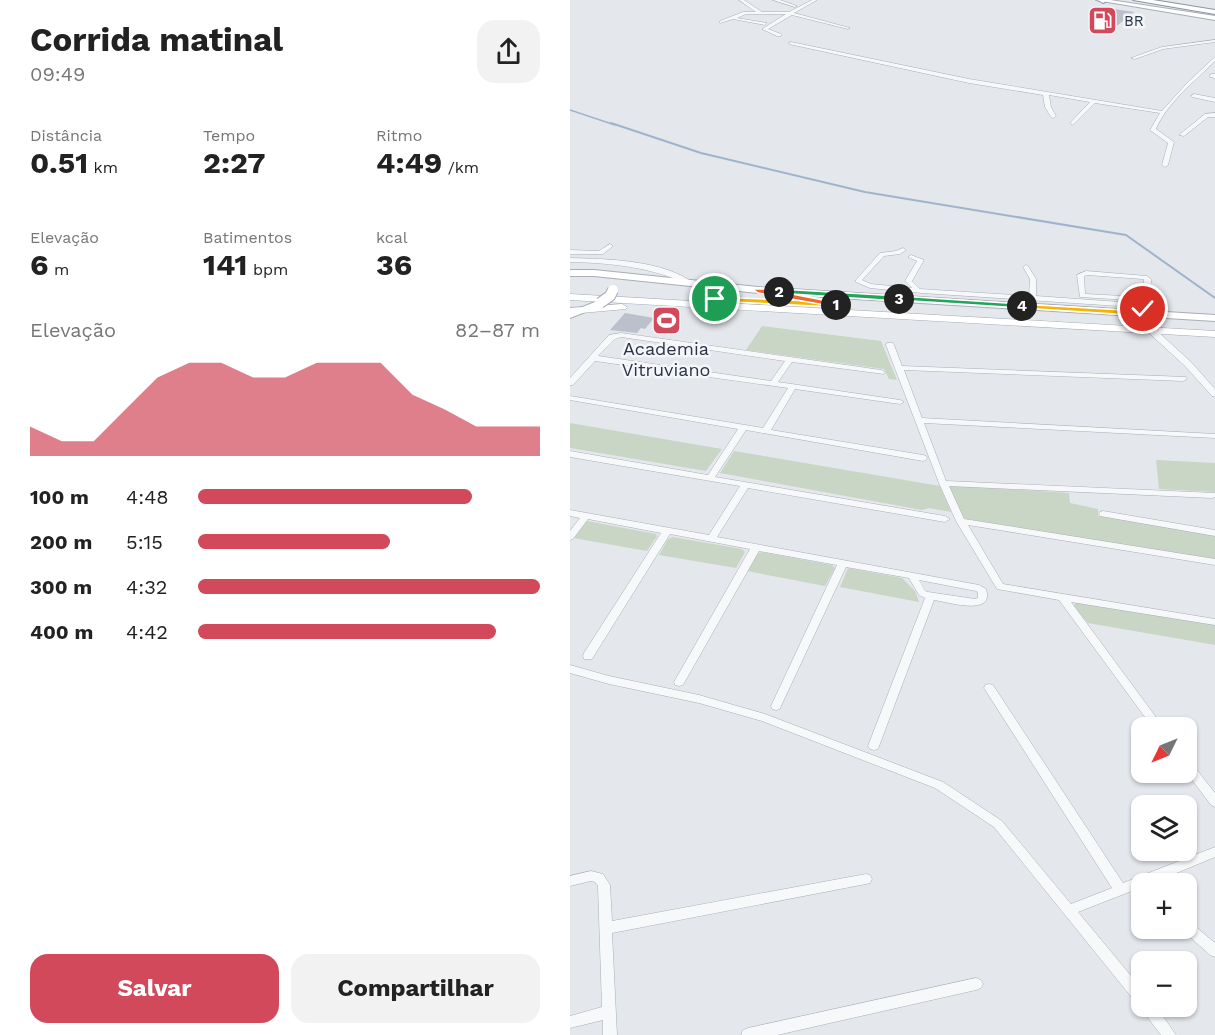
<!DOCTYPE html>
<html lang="pt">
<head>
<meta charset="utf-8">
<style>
  :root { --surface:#fff; --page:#f2f2f2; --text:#222; --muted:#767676; --accent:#d1495b }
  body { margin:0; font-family:"Work Sans",sans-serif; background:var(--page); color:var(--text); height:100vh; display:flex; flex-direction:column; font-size:22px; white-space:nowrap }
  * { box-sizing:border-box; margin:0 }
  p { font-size:20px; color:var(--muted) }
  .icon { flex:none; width:33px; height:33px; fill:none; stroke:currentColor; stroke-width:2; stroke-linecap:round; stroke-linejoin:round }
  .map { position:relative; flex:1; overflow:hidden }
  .details { display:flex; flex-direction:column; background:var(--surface); width:570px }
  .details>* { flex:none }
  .needle { width:39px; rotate:227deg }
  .tools { position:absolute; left:561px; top:717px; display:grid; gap:12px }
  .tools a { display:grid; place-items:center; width:66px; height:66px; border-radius:12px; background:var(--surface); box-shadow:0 2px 4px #0004; font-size:30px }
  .pin { position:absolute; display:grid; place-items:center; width:51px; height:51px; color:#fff; margin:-26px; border:3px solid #fff; border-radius:50%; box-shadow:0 2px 6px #0007 }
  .km { position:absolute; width:30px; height:30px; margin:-15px; border-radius:50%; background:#222; color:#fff; font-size:16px; line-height:30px; text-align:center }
  .round { display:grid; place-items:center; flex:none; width:63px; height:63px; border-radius:18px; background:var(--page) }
  .head { display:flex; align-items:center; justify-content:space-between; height:102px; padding:0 30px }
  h1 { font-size:33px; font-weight:700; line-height:45px }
  .figures { display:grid; grid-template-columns:repeat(3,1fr); gap:9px; height:102px; padding:6px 30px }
  .figures div { display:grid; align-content:center }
  .figures b { font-size:30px; font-weight:700 }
  .figures small { font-size:16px; font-weight:400 }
  .figures p { font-size:16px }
  .chart { height:168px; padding:12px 30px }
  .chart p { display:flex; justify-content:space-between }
  .chart svg { width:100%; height:108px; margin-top:6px; fill:var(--accent); opacity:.7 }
  .button { display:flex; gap:12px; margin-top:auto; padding:12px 30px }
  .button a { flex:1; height:69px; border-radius:18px; background:var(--accent); color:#fff; font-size:24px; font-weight:700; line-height:69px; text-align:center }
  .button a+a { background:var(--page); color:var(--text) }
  ul { padding:0 30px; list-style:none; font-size:20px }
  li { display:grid; grid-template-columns:96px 72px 1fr; align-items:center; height:45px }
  li i { height:15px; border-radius:8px; background:var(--accent) }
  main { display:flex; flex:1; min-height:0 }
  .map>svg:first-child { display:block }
  .green { fill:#c9d6c5 }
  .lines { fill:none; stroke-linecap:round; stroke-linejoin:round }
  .stream-far1 { stroke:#9fb4cc; stroke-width:1.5 }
  .stream { stroke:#9fb4cc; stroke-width:2 }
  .building { fill:#bbc0ca }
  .street-casing { stroke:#a9aeb7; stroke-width:1 }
  .secondary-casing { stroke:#a9aeb7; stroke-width:2 }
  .primary-casing { stroke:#a3abb8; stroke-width:1 }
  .highway-casing { stroke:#8b94a3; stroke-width:2 }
  .street { fill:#f7f8fa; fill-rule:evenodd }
  .secondary { fill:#fff; fill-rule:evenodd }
  .primary { fill:#fff; fill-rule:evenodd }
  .highway { fill:#fff; fill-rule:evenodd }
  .secondary-bridge-casing { stroke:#a9aeb7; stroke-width:12; stroke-linecap:butt }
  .secondary-bridge { stroke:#fff; stroke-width:10 }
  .split-1 { fill:#f5b400; stroke:#fff; stroke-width:1.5 }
  .split-2 { fill:#f0652b; stroke:#fff; stroke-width:1.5 }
  .split-3 { fill:#22a559; stroke:#fff; stroke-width:1.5 }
  .split-4 { fill:#22a559; stroke:#fff; stroke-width:1.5 }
  .split-5 { fill:#f5b400; stroke:#fff; stroke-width:1.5 }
  .labels { text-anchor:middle; stroke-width:5; stroke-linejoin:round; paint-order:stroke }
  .far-poi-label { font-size:15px; fill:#2b3445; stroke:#f4f6f9; text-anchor:start }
  .poi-label { font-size:18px; fill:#2b3445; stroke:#f4f6f9 }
</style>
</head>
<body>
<main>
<section class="details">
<div class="head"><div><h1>Corrida matinal</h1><p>09:49</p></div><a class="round"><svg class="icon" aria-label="share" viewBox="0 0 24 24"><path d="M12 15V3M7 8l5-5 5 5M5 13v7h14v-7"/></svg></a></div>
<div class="figures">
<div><p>Distância</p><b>0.51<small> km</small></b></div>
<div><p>Tempo</p><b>2:27</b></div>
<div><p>Ritmo</p><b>4:49<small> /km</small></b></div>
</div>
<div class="figures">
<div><p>Elevação</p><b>6<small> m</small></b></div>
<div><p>Batimentos</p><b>141<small> bpm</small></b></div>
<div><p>kcal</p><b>36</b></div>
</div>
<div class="chart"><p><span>Elevação</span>82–87 m</p>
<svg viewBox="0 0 160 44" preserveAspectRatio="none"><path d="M0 44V32L10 38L20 38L30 25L40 12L50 6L60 6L70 12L80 12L90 6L100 6L110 6L120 19L130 25L140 32L150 32L160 32V44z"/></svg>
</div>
<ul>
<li><b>100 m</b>4:48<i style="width:80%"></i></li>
<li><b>200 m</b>5:15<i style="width:56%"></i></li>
<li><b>300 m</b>4:32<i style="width:100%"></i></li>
<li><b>400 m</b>4:42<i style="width:87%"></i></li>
</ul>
<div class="button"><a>Salvar</a><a>Compartilhar</a></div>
</section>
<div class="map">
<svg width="645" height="1035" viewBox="0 0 645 1035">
  <rect width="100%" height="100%" fill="#e4e7ec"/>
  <path class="green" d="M 192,326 L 311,341 L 327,380 L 319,379 L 314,369 L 176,350 Z
    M 0,423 L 152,449 L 136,471 L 0,448 Z
    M 164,451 L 370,486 L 381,512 L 359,508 L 352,510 L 150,473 Z
    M 586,460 L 645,463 L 645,492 L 589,489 Z
    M 380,485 L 499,493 L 500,503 L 528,509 L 528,516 L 645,535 L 645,560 L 396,519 L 391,516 L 378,486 Z
    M 17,521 L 86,534 L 87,536 L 77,551 L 3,538 Z
    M 103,537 L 172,549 L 175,552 L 166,568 L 89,555 L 98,539 Z
    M 191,552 L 262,565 L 265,568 L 255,586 L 177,571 L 187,554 Z
    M 278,568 L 332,578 L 345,591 L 349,602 L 270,587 Z
    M 506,602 L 645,625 L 645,645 L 518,623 L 503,607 Z"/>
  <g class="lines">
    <path class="stream-far1" d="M 0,110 L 45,125"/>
    <path class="stream" d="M 41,123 L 131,153 L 295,192 L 556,235 L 645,298"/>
  </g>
  <path class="building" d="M 544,9 L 564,12 L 543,29 L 522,25 Z
    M 55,313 L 84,318 L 75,329 L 71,328 L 67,333 L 40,330 Z"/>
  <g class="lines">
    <defs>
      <path id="street" d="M 169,0 L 174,0 L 192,12 L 219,12 L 242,0 L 247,0 L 224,13 L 280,28 L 278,29 L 222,15 L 198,29 L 211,34 L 211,36 L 207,36 L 192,29 L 216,14 L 176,14 L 167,18 L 197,23 L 195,25 L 163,19 L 150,23 L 150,21 L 173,12 L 186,12 Z
        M 203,0 L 210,0 L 227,6 L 225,7 Z
        M 645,40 L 645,42 L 593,49 L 565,59 L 561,58 L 592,47 Z
        M 221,42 L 399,79 L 592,111 L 618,82 L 645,57 L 645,61 C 626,80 596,104 586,129 L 604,142 L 598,165 L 595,167 L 592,165 L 598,143 L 580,130 L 590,113 L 525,103 L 503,125 L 500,123 L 501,122 L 520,102 L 479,95 L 481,107 L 486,116 L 483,118 L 481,117 L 475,107 L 473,95 L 399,83 L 219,44 L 219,43 Z
        M 642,74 L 645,74 L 645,78 L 640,77 L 640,75 Z
        M 624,94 L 645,98 L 645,102 L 622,97 L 621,96 Z
        M 645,113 L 645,117 L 638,117 L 614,136 L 609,135 L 635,114 Z
        M 40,244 L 43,246 L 33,254 L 0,254 L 0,250 L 29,251 Z
        M 333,248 L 336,250 L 330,254 L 314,256 L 292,280 L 301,284 L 342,288 L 335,281 L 347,261 L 338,257 L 341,255 L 354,260 L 342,281 L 350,289 L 459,296 L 460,279 L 453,267 L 456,265 L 458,266 L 466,279 L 466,296 L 564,303 L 573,304 L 580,314 L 576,316 L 573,316 L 568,308 L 564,307 L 352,293 L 300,288 L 286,282 L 286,280 L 310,253 L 326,251 Z
        M 0,258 C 38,259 94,260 125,284 L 122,286 L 120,285 C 81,267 42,263 0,262 Z
        M 516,271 L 577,276 L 581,279 L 580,299 L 576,301 L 510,297 L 507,275 ZM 517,275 L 573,279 L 574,280 L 573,297 L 515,294 L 514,276 Z
        M 579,329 L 585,329 L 621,362 L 645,389 L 645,396 L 642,396 L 615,366 L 579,333 Z
        M 51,333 L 311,370 L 315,372 L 314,374 L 222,362 L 208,382 L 330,400 L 334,402 L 330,404 L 225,389 L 201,430 L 353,455 L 356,456 L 357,458 L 356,460 L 353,461 L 176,430 L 145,477 L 375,516 L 380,519 L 375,522 L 178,488 L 147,537 L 409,585 L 416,589 C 425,617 378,602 364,600 L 308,749 L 304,750 L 300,749 L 298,746 L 355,598 L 349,595 L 339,578 L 276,567 L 211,706 L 210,709 L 206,710 L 202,709 L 201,706 L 267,565 L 189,551 L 113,685 L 109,686 L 105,685 L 104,682 L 180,549 L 100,534 L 22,659 L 14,659 L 13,656 L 14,653 L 91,533 L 18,519 L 3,539 L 0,540 L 0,531 L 10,518 L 0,516 L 0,510 L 139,535 L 170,486 L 0,457 L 0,451 L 138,475 L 168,429 L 0,400 L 0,396 L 193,428 L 218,388 L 25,361 L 3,385 L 0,385 L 0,378 L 39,335 ZM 51,337 L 215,361 L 201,381 L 28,356 L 45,339 ZM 349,580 L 406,591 L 408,592 L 408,598 L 405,599 L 358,592 L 355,591 Z
        M 317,343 L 323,343 L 324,345 L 332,366 L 616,377 L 617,379 L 613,381 L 334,370 L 352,418 L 645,434 L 645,438 L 354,423 L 376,481 L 645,493 L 645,497 L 642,498 L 379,486 L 394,519 L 645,559 L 645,565 L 398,525 L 433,584 L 645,619 L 645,625 L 501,602 L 594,728 L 583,728 L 489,600 L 427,589 L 386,521 L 369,483 L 316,345 Z
        M 533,511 L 645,530 L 645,536 L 530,516 L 529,514 L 530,512 Z
        M 0,665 L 39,676 L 129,695 L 195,714 L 373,782 L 432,821 L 501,904 L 542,888 L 414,688 L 415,685 L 419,684 L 423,685 L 553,883 L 645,847 L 645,857 L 580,884 L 572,884 L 572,887 L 508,912 L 572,989 L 572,1006 L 586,1006 L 606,1035 L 591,1035 L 572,1010 L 570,1006 L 567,1004 L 424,827 L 365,788 L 192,721 L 129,703 L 39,684 L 0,673 Z
        M 616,760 L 620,761 L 645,793 L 645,807 L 641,805 L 616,772 Z
        M 21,871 L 33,874 L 40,885 L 42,921 L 296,874 L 300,875 L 302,879 L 300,883 L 296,884 L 42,933 L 47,1035 L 33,1035 L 33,1020 L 0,1028 L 0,1016 L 32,1007 L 28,886 L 25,882 L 21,881 L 0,886 L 0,876 Z
        M 616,921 L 620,922 L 645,943 L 645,957 L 640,955 L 612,930 L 611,928 L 616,928 Z
        M 406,978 L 411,980 L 413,984 L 411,988 L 406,990 L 207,1035 L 171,1035 L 173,1030 L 178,1028 Z"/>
      <path id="secondary" d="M 526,0 L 540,0 L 645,16 L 645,20 Z
        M 0,270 L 24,270 L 188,287 L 645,315 L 645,321 L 188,293 L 24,276 L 0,276 Z
        M 30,300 L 35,303 L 33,305 L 0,318 L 0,312 Z"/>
      <path id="primary" d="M 188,287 L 274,302 L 279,305 L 274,308 L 184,292 L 184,288 Z
        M 0,294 L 645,331 L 645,337 L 0,300 Z
        M 52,304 L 57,307 L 56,309 L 0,314 L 0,308 Z"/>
      <path id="highway" d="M 528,0 L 536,0 L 537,1 L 533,3 Z
        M 563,0 L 583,0 L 645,10 L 645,14 Z"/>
    </defs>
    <use href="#street" class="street-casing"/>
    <use href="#secondary" class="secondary-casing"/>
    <use href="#primary" class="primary-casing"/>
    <use href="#highway" class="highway-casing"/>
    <use href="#street" class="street"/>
    <use href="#secondary" class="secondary"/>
    <use href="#primary" class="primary"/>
    <use href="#highway" class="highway"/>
    <defs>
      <path id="secondary-bridge" d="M 30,303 L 40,296 L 43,290"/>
    </defs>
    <use href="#secondary-bridge" class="secondary-bridge-casing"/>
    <use href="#secondary-bridge" class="secondary-bridge"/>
  </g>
  <path class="split-1" d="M 145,297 L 266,302 L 270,305 L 266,307 L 142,301 L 141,299 Z"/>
  <path class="split-2" d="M 185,289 L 209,289 L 212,292 L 278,305 L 266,307 L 188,293 L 184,290 Z"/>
  <path class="split-3" d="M 209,289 L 329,296 L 333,299 L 329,301 L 206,293 L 205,292 Z"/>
  <path class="split-4" d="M 329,296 L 452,304 L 455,306 L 452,308 L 327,300 L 325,299 Z"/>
  <path class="split-5" d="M 449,304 L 570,311 L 570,308 L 573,307 L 580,314 L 576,316 L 452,308 L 449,308 Z"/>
  <defs>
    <symbol id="fuel-square" viewBox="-11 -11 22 22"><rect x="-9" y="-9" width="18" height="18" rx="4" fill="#d1495b" stroke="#f4f6f9"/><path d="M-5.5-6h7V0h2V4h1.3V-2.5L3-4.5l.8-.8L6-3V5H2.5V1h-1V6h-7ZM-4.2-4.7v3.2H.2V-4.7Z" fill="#fff"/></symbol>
    <symbol id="stadium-square" viewBox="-11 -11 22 22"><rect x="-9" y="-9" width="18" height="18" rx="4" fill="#d1495b" stroke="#f4f6f9"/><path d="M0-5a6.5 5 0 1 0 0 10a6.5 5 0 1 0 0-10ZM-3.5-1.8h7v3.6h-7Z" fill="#fff"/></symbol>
  </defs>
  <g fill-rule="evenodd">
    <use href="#fuel-square" x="516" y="4" width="33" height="33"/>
    <use href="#stadium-square" x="80" y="304" width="33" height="33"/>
  </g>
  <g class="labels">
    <g class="far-poi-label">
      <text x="554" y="26">BR</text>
    </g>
    <g class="poi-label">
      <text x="96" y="355">Academia<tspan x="96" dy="21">Vitruviano</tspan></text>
    </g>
  </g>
</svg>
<div class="tools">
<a><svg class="needle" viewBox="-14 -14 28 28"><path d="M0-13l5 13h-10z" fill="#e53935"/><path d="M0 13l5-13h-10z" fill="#767676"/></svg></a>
<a><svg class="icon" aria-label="layers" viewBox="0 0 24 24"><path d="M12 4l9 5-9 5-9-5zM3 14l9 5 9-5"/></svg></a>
<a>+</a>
<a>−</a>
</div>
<div class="pin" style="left:145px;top:299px;background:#1e9e55"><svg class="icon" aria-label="arrive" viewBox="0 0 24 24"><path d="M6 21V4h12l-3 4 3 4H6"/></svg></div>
<div class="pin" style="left:573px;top:309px;background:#d93025"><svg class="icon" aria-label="check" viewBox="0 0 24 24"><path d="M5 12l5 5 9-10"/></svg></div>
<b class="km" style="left:266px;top:305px">1</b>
<b class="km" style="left:209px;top:292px">2</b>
<b class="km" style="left:329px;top:299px">3</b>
<b class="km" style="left:452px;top:306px">4</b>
</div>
</main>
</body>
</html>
